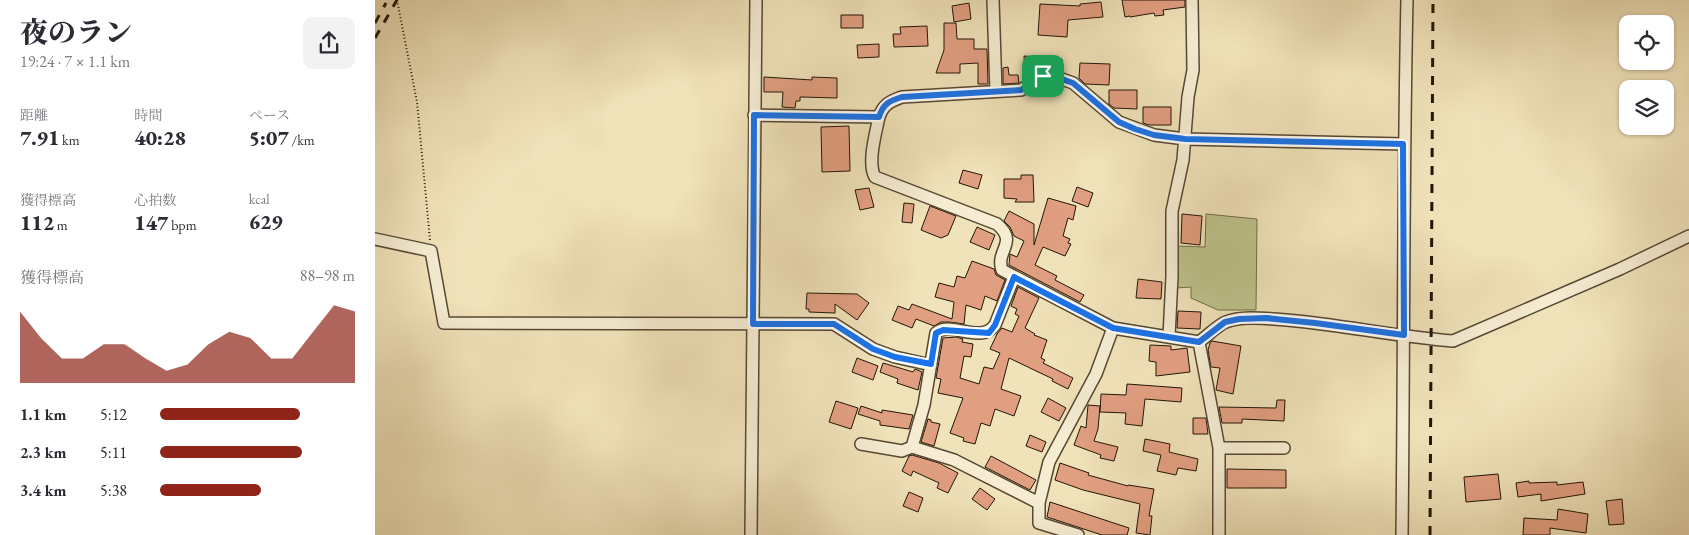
<!DOCTYPE html>
<html lang="ja">
<head>
<meta charset="utf-8">
<style>
  :root { --surface:#fff; --page:#f2f2f3; --text:#2b2b33; --muted:#7c7c81; --accent:#8f2418 }
  body { margin:0; font-family:"EB Garamond","Noto Serif JP",serif; background:var(--page); color:var(--text); height:100vh; display:flex; flex-direction:column; font-size:19px; white-space:nowrap }
  * { box-sizing:border-box; margin:0 }
  p { font-size:16px; color:var(--muted) }
  .icon { flex:none; width:28px; height:28px; fill:none; stroke:currentColor; stroke-width:2; stroke-linecap:round; stroke-linejoin:round }
  .map { position:relative; flex:1; overflow:hidden }
  .details { display:flex; flex-direction:column; background:var(--surface); width:375px }
  .details>* { flex:none }
  .buttons { position:absolute; left:1244px; top:15px; display:grid; gap:10px }
  .buttons a { display:grid; place-items:center; width:55px; height:55px; border-radius:10px; background:var(--surface); box-shadow:0 1px 4px #0004; font-size:25px }
  .pin { position:absolute; display:grid; place-items:center; width:42px; height:42px; color:#fff; margin:-21px; border-radius:10px; box-shadow:0 2px 8px #0006 }
  .round { display:grid; place-items:center; flex:none; width:52px; height:52px; border-radius:10px; background:var(--page) }
  .head { display:flex; align-items:center; justify-content:space-between; height:85px; padding:0 20px }
  h1 { font-size:28px; font-weight:800; line-height:38px }
  .figures { display:grid; grid-template-columns:repeat(3,1fr); gap:8px; height:85px; padding:5px 20px }
  .figures div { display:grid; align-content:center }
  .figures b { font-size:21px; font-weight:800 }
  .figures small { font-size:14px; font-weight:400 }
  .figures p { font-size:14px }
  .chart { height:140px; padding:10px 20px }
  .chart p { display:flex; justify-content:space-between }
  .chart svg { width:100%; height:90px; margin-top:5px; fill:var(--accent); opacity:.7 }
  ul { padding:0 20px; list-style:none; font-size:16px }
  li { display:grid; grid-template-columns:80px 60px 1fr; align-items:center; height:38px }
  li i { height:12px; border-radius:6px; background:var(--accent) }
  main { display:flex; flex:1; min-height:0 }
  .map>svg:first-child { display:block }
  .green { fill:#bdc28c; stroke:#706c49 }
  .building { fill:#e19f81; stroke:#221506 }
  .lines { fill:none; stroke-linecap:round; stroke-linejoin:round }
  .street-casing { stroke:#564833; stroke-width:14 }
  .path { stroke:#221506; stroke-width:2; stroke-dasharray:1 2.5; stroke-linecap:butt }
  .street { stroke:#f5ecd2; stroke-width:11 }
  .rail { stroke:#221506; stroke-width:3; stroke-dasharray:9 9; stroke-linecap:butt }
  .route-casing { stroke:#fff; stroke-width:10 }
  .route { stroke:#1a73e8; stroke-width:6 }
</style>
</head>
<body>
<main>
<section class="details">
<div class="head"><div><h1>夜のラン</h1><p>19:24 · 7 × 1.1 km</p></div><a class="round"><svg class="icon" aria-label="share" viewBox="0 0 24 24"><path d="M12 15V3M7 8l5-5 5 5M5 13v7h14v-7"/></svg></a></div>
<div class="figures">
<div><p>距離</p><b>7.91<small> km</small></b></div>
<div><p>時間</p><b>40:28</b></div>
<div><p>ペース</p><b>5:07<small> /km</small></b></div>
</div>
<div class="figures">
<div><p>獲得標高</p><b>112<small> m</small></b></div>
<div><p>心拍数</p><b>147<small> bpm</small></b></div>
<div><p>kcal</p><b>629</b></div>
</div>
<div class="chart"><p><span>獲得標高</span>88–98 m</p>
<svg viewBox="0 0 160 44" preserveAspectRatio="none"><path d="M0 44V9L10 22L20 32L30 32L40 25L50 25L60 32L70 38L80 35L90 25L100 19L110 22L120 32L130 32L140 19L150 6L160 9V44z"/></svg>
</div>
<ul>
<li><b>1.1 km</b>5:12<i style="width:72%"></i></li>
<li><b>2.3 km</b>5:11<i style="width:73%"></i></li>
<li><b>3.4 km</b>5:38<i style="width:52%"></i></li>
</ul>
</section>
<div class="map">
<svg width="1314" height="535" viewBox="0 0 1314 535">
  <rect width="100%" height="100%" fill="#f0e2b9"/>
  <filter id="stains"><feTurbulence type="fractalNoise" baseFrequency=".004" numOctaves="4"/><feColorMatrix values="0 0 0 0 .2 0 0 0 0 .09 0 0 0 0 .02 0 0 0 .5 -.17"/></filter>
  <radialGradient id="worn" r=".72"><stop offset=".6" stop-color="#630" stop-opacity="0"/><stop offset="1" stop-color="#630" stop-opacity=".3"/></radialGradient>
  <path class="green" d="M 831,214 L 882,219 L 881,310 L 843,310 L 816,298 L 816,287 L 801,288 L 801,246 L 830,247 Z"/>
  <path class="building" d="M 747,0 L 810,0 L 810,7 L 788,10 L 789,15 L 780,16 L 779,13 L 755,17 L 755,16 L 750,17 Z
    M 726,2 L 728,17 L 693,20 L 692,37 L 663,35 L 665,4 L 705,6 L 705,4 Z
    M 594,3 L 596,19 L 579,22 L 577,6 Z
    M 466,15 L 488,15 L 488,28 L 466,28 Z
    M 569,23 L 581,23 L 582,39 L 599,39 L 599,49 L 612,49 L 613,84 L 603,84 L 603,63 L 585,64 L 585,73 L 561,73 L 569,50 Z
    M 552,26 L 553,46 L 519,47 L 518,34 L 526,34 L 525,27 Z
    M 504,44 L 504,57 L 483,58 L 482,45 Z
    M 649,56 L 687,59 L 686,69 L 661,66 L 662,70 L 650,70 Z
    M 705,63 L 735,64 L 734,85 L 710,84 L 704,78 Z
    M 633,67 L 634,75 L 643,75 L 644,83 L 628,84 L 628,68 Z
    M 389,77 L 437,80 L 437,77 L 462,78 L 462,98 L 425,97 L 425,101 L 421,101 L 420,108 L 407,107 L 408,92 L 389,92 Z
    M 734,90 L 762,90 L 762,109 L 739,108 L 734,104 Z
    M 768,107 L 796,107 L 796,125 L 774,125 L 768,123 Z
    M 474,126 L 475,171 L 447,172 L 446,127 Z
    M 588,170 L 607,175 L 603,189 L 584,183 Z
    M 646,175 L 658,175 L 659,202 L 640,202 L 642,199 L 629,198 L 629,179 L 646,179 Z
    M 702,187 L 718,193 L 713,207 L 697,201 Z
    M 494,188 L 499,207 L 485,210 L 480,190 Z
    M 673,198 L 701,206 L 698,220 L 693,218 L 688,236 L 695,239 L 693,243 L 696,244 L 690,256 L 668,247 L 660,265 L 682,276 L 680,280 L 709,295 L 705,302 L 634,265 L 635,254 L 642,257 L 649,241 L 639,236 L 635,227 L 629,221 L 634,211 L 659,224 L 659,245 Z
    M 529,203 L 539,204 L 537,223 L 527,222 Z
    M 555,206 L 581,216 L 573,235 L 566,238 L 546,230 Z
    M 807,214 L 827,216 L 825,245 L 806,243 Z
    M 602,227 L 620,235 L 614,250 L 595,242 Z
    M 597,261 L 619,269 L 621,275 L 630,280 L 622,301 L 610,296 L 606,310 L 591,305 L 589,324 L 574,322 L 566,322 L 559,326 L 541,319 L 537,328 L 517,320 L 523,306 L 534,310 L 537,304 L 577,319 L 579,302 L 560,297 L 564,283 L 579,287 L 582,276 L 590,278 Z
    M 763,279 L 787,282 L 786,299 L 761,298 Z
    M 643,287 L 664,298 L 650,328 L 660,334 L 659,335 L 672,340 L 666,358 L 670,360 L 668,363 L 698,378 L 693,389 L 677,381 L 678,379 L 634,358 L 626,389 L 646,396 L 639,416 L 620,409 L 615,426 L 606,423 L 600,444 L 588,441 L 589,438 L 575,433 L 588,398 L 563,393 L 566,379 L 561,378 L 568,338 L 581,337 L 588,339 L 587,342 L 598,344 L 596,357 L 589,356 L 585,378 L 604,384 L 609,367 L 618,369 L 625,353 L 615,349 L 622,334 L 627,328 L 637,332 L 644,316 L 640,314 L 642,309 L 636,306 Z
    M 432,293 L 482,294 L 494,303 L 482,320 L 460,304 L 460,313 L 434,312 L 434,309 L 431,309 Z
    M 803,311 L 826,312 L 825,329 L 802,328 Z
    M 837,341 L 866,346 L 858,394 L 841,390 L 845,368 L 836,367 L 833,350 L 835,343 Z
    M 775,345 L 796,346 L 796,350 L 812,348 L 815,372 L 781,376 L 781,362 L 774,361 Z
    M 482,358 L 503,366 L 498,380 L 477,372 Z
    M 508,363 L 538,372 L 540,369 L 547,372 L 543,390 L 522,383 L 523,379 L 505,372 Z
    M 752,384 L 807,388 L 806,402 L 770,399 L 767,426 L 750,424 L 751,413 L 725,412 L 726,394 L 751,395 Z
    M 673,398 L 691,408 L 684,421 L 666,412 Z
    M 902,400 L 910,400 L 909,421 L 867,419 L 867,423 L 847,423 L 844,407 L 901,408 Z
    M 461,401 L 483,408 L 476,429 L 454,422 Z
    M 713,405 L 725,406 L 723,429 L 719,441 L 743,447 L 739,461 L 725,458 L 726,455 L 699,445 L 706,426 L 711,428 Z
    M 486,406 L 507,413 L 507,410 L 538,415 L 534,429 L 505,425 L 505,421 L 483,414 Z
    M 818,418 L 831,418 L 833,434 L 818,434 Z
    M 553,419 L 556,420 L 556,422 L 565,424 L 559,446 L 546,442 Z
    M 655,435 L 671,442 L 667,452 L 651,446 Z
    M 770,439 L 795,444 L 794,452 L 823,459 L 821,471 L 803,468 L 801,475 L 782,471 L 786,455 L 768,451 Z
    M 537,455 L 564,463 L 583,473 L 573,493 L 562,488 L 564,483 L 538,471 L 536,476 L 527,471 L 534,456 Z
    M 616,456 L 661,480 L 655,490 L 610,467 Z
    M 685,463 L 714,473 L 713,475 L 753,486 L 753,485 L 779,489 L 774,516 L 777,516 L 775,535 L 761,533 L 765,504 L 708,490 L 680,480 Z
    M 852,469 L 911,470 L 911,488 L 852,488 Z
    M 1123,474 L 1126,499 L 1091,502 L 1089,477 Z
    M 1154,481 L 1154,483 L 1182,482 L 1182,485 L 1208,482 L 1210,494 L 1166,501 L 1166,494 L 1143,497 L 1141,483 Z
    M 605,488 L 620,499 L 612,510 L 597,499 Z
    M 534,492 L 548,498 L 543,512 L 528,506 Z
    M 1247,499 L 1249,524 L 1234,525 L 1231,501 Z
    M 675,502 L 754,528 L 752,535 L 727,535 L 672,517 Z
    M 1183,509 L 1213,514 L 1211,533 L 1175,528 L 1175,535 L 1148,535 L 1149,518 L 1182,520 Z"/>
  <g class="lines">
    <defs>
      <path id="street" d="M 618,0 L 621,91
        M 379,115 L 504,117 C 501,132 492,163 500,177 L 622,224 C 644,243 620,250 627,270 L 738,328 L 824,342 C 831,337 843,325 851,322 C 867,315 895,319 912,320 C 968,325 1023,337 1078,341 L 1245,269 L 1314,236
        M 504,117 C 508,105 515,101 527,97 L 646,90 L 668,76 L 684,78 L 698,83 L 744,122 L 779,135 L 810,139 L 1029,144
        M 0,239 L 56,251 L 69,323 L 459,324 L 498,349 L 520,357 L 556,365
        M 794,337 L 797,276 L 797,211 L 808,160 L 813,97 L 818,70 L 817,0
        M 824,342 L 844,448 L 844,535
        M 486,444 L 527,451 L 537,447 L 549,405 L 561,333 C 576,320 606,345 620,325 L 639,277
        M 537,447 L 579,460 L 664,503
        M 844,448 L 909,448
        M 376,535 L 381,0
        M 703,535 L 664,523 L 664,503 L 674,462 L 721,374 L 738,328
        M 1027,535 C 1029,357 1028,178 1032,0"/>
    </defs>
    <use href="#street" class="street-casing"/>
    <path class="path" d="M 22,0 L 42,102 L 55,240"/>
    <use href="#street" class="street"/>
    <path class="rail" d="M 0,23 L 11,3
      M 0,38 L 22,0
      M 1055,535 L 1058,0"/>
  </g>
  <g class="lines">
    <defs>
      <path id="route" d="M 668,76 L 684,78 L 698,83 L 744,122 L 760,129 L 779,135 L 810,139 L 1028,144 L 1029,335 L 940,323 L 891,318 L 864,319 L 850,322 L 824,342 L 738,328 L 639,277 L 620,325 L 614,333 L 568,330 L 561,333 L 556,364 L 520,357 L 498,349 L 459,324 L 378,324 L 379,115 L 504,117 C 508,104 514,101 527,97 L 646,90 Z"/>
    </defs>
    <use href="#route" class="route-casing"/>
    <use href="#route" class="route"/>
  </g>
  <rect width="100%" height="100%" filter="url(#stains)"/>
  <rect width="100%" height="100%" fill="url(#worn)"/>
</svg>
<div class="buttons">
<a><svg class="icon" aria-label="locate" viewBox="0 0 24 24"><circle cx="12" cy="12" r="6"/><path d="M12 2v4M12 18v4M2 12h4M18 12h4"/></svg></a>
<a><svg class="icon" aria-label="layers" viewBox="0 0 24 24"><path d="M12 4l9 5-9 5-9-5zM3 14l9 5 9-5"/></svg></a>
</div>
<div class="pin" style="left:668px;top:76px;background:#1e9e55"><svg class="icon" aria-label="arrive" viewBox="0 0 24 24"><path d="M6 21V4h12l-3 4 3 4H6"/></svg></div>
</div>
</main>
</body>
</html>
